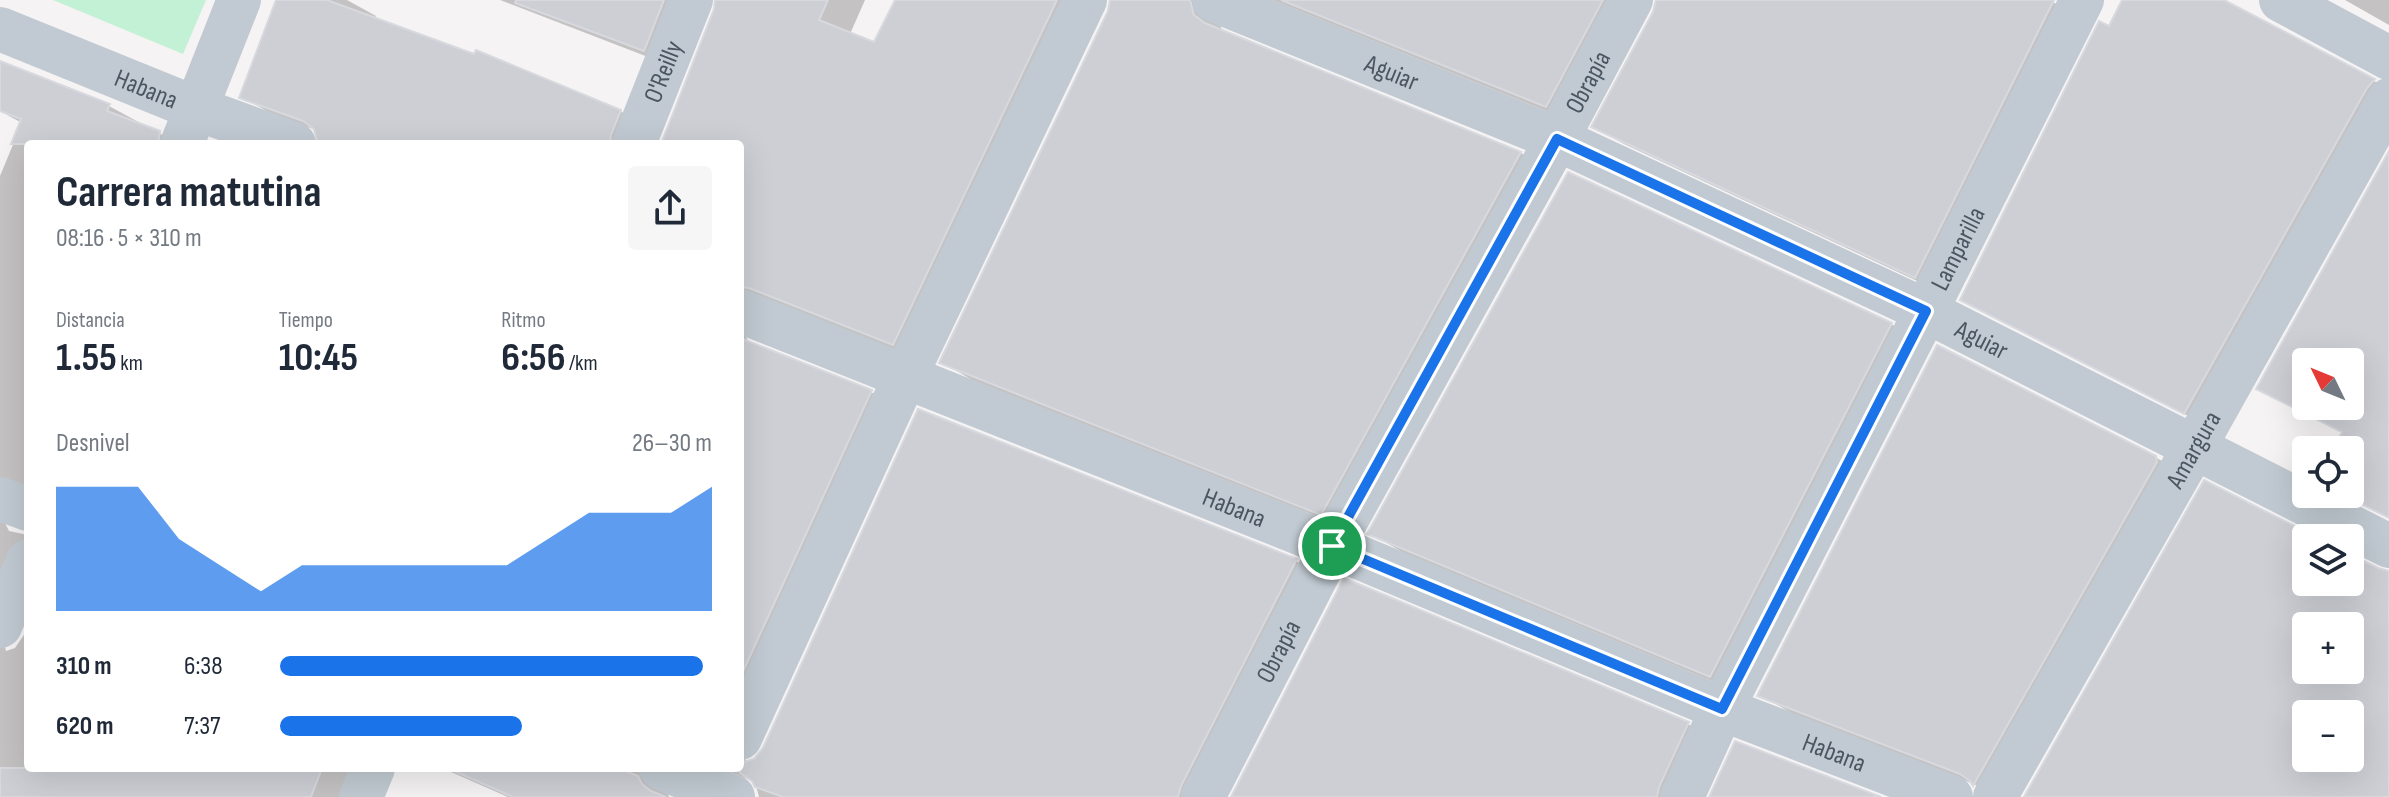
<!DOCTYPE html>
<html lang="es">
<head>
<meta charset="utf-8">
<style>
  :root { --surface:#fff; --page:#f6f6f7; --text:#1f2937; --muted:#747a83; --accent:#1a73e8 }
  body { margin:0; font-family:"Sofia Sans Condensed",sans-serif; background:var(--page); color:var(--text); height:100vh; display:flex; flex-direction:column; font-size:30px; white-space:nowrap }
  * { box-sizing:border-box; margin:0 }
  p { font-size:26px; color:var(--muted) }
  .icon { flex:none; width:44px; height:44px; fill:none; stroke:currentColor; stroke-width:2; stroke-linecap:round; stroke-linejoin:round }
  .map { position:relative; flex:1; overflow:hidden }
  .panel { position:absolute; left:24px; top:140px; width:720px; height:632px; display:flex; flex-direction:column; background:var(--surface); border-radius:8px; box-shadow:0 8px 32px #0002 }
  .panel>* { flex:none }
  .needle { width:52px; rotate:313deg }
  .fabs { position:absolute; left:2292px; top:348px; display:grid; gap:16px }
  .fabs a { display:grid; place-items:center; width:72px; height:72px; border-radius:8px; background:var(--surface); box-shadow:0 8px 32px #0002; font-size:40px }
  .pin { position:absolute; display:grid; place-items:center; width:68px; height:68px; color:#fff; margin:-34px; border:4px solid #fff; border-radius:50%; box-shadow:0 2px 8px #0007 }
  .round { display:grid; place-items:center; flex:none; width:84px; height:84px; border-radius:8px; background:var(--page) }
  .head { display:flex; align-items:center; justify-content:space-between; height:136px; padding:0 32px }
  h1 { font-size:44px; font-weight:700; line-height:60px }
  .metrics { display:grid; grid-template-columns:repeat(3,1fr); gap:12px; height:136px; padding:8px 32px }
  .metrics div { display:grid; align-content:center }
  .metrics b { font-size:40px; font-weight:700 }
  .metrics small { font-size:22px; font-weight:400 }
  .metrics p { font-size:22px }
  .chart { height:224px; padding:16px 32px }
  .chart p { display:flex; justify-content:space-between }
  .chart svg { width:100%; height:144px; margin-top:8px; fill:var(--accent); opacity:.7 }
  ul { padding:0 32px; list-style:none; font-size:26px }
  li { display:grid; grid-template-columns:128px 96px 1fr; align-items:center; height:60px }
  li i { height:20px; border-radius:10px; background:var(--accent) }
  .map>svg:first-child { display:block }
  .green { fill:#c3f1d5 }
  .shadow { fill:#0003 }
  .building { fill:#cdcfd5; stroke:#d7d9de; stroke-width:2; fill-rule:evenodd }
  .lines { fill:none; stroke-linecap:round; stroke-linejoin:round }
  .street { stroke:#c1cad2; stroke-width:44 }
  .route-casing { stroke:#fff; stroke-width:16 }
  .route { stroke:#1a73e8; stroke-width:10 }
  .labels { text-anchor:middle; stroke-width:6; stroke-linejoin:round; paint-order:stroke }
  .street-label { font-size:26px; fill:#4a5661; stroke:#fff }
</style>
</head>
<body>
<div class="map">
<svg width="2389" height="797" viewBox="0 0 2389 797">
  <rect width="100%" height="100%" fill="#f5f3f3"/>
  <path class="green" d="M 53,0 L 206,0 L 183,54 Z"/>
  <path class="shadow" d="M 278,0 L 347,0 L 376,16 L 374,19 L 620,111 L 650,129 L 644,144 L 320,144 L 316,130 L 272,114 L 242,97 Z
    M 500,0 L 703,0 L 674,67 Z
    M 717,0 L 865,0 L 850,34 L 876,45 L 897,0 L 1098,0 L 923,360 L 745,334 L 749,344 L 871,392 L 900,409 L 745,758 L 746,763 L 755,760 L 764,750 L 919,411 L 1296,561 L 1326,578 L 1213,797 L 759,797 L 755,782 L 720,768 L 740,768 L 740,144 L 663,144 L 716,10 Z
    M 1111,0 L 1227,0 L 1219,21 L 1223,33 L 1521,153 L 1550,170 L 1351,530 L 972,380 L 942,362 L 1109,11 Z
    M 1272,0 L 1643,0 L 1576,123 Z
    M 1658,0 L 2049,0 L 2083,19 L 1945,294 L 1624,144 L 1594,127 L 1655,12 Z
    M 2124,0 L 2220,0 L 2389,89 L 2218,431 L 1995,318 L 1962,299 Z
    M 2345,0 L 2389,0 L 2389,25 Z
    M 0,74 L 109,106 L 179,144 L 28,144 L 28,491 L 5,523 L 9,531 L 28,535 L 28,584 L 5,647 L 6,651 L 15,648 L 28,629 L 28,768 L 357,768 L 347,797 L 0,797 L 0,176 L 22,123 L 0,111 Z
    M 1891,324 L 1923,343 L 1743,694 L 1402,552 L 1370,533 Z
    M 2155,457 L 2189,477 L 1995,797 L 1974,784 L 1793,714 L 1760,695 Z
    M 1688,724 L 1717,741 L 1692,797 L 1233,797 Z
    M 442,768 L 673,768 L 666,789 L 669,797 L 508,797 Z"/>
  <path class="building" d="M 276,0 L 327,0 L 474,54 L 476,50 L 621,110 L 611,135 L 610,144 L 318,144 L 314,129 L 303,121 L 239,98 Z
    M 516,0 L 664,0 L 644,51 L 515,3 Z
    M 715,0 L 828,0 L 819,20 L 874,42 L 895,0 L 1057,0 L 893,345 L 749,288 L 740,287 L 740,144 L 661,144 L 714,9 Z
    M 1110,0 L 1190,0 L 1194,15 L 1205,23 L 1521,152 L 1321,515 L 939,363 L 1108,11 Z
    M 1281,0 L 1603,0 L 1546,107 Z
    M 1656,0 L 2054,0 L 1915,278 L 1591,127 L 1653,12 Z
    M 2122,0 L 2224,0 L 2375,79 L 2367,88 L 2184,414 L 1960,300 L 2099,21 L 2109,26 Z
    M 0,61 L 110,104 L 107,111 L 160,131 L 158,144 L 11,144 L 21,119 L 0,111 Z
    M 2389,151 L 2389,518 L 2342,494 L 2350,494 L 2350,450 L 2333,450 L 2342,432 L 2256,389 ZM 2306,362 L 2350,362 L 2350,406 L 2306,406 Z
    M 1568,172 L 1892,323 L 1710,677 L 1367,534 Z
    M 740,338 L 872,390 L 740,678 Z
    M 1937,345 L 2156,456 L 2157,462 L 1973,786 L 1970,781 L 1960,774 L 1757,696 Z
    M 918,409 L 1297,559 L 1181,786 L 1178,797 L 783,797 L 755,787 L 752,781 L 740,773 L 740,763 L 754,759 L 763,748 Z
    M 2204,480 L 2318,538 L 2306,538 L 2306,582 L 2350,582 L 2350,554 L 2378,568 L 2389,571 L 2389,797 L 2024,797 ZM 2306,626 L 2350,626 L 2350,670 L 2306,670 ZM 2306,714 L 2350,714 L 2350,758 L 2306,758 Z
    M 1344,578 L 1689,722 L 1659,787 L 1657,797 L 1231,797 Z
    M 1735,741 L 1881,797 L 1709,797 Z
    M 0,768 L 322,768 L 311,797 L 0,797 Z
    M 447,768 L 618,768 L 638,776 L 642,784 L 651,791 L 666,797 L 513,797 Z"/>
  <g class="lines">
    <g class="street">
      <path id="s1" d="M 1214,0 L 1557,139 L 1926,311 L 2389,546"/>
      <path d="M 2281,0 L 2389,58"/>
      <path id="s2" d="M 0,29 L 195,108 L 294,144"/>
      <path d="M 182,144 L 239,0"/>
      <path id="s3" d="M 634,144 L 691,0"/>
      <path id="s4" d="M 740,311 L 1332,546 L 1722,709 L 1951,797"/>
      <path d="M 0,499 L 28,509"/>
      <path d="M 0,626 L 28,561"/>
      <path d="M 740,738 L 906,375 L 1085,0"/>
      <path d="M 661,768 L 733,797"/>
      <path d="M 361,797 L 373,768"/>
      <path id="s5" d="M 1203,797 L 1332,546 L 1557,139 L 1631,0"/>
      <path id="s6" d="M 1682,797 L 1722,709 L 1926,311 L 2082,0"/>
      <path id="s7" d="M 1995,797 L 2195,446 L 2389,100"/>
    </g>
  </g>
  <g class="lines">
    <defs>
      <path id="route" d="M 1557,139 L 1926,311 L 1722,709 L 1332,546 Z"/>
    </defs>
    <use href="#route" class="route-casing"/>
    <use href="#route" class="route"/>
  </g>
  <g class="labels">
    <g class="street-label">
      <text dy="9" stroke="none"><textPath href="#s3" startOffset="78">O'Reilly</textPath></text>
      <text dy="9" stroke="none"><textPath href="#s1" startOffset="192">Aguiar</textPath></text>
      <text dy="9" stroke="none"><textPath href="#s5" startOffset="812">Obrapía</textPath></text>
      <text dy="9" stroke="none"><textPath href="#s2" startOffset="158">Habana</textPath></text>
      <text dy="9" stroke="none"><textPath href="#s6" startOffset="614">Lamparilla</textPath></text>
      <text dy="9" stroke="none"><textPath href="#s1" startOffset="840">Aguiar</textPath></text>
      <text dy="9" stroke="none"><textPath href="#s7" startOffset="400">Amargura</textPath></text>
      <text dy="9" stroke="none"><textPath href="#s4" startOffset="532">Habana</textPath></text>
      <text dy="9" stroke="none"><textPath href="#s5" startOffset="164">Obrapía</textPath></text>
      <text dy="9" stroke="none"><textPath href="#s4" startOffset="1180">Habana</textPath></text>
    </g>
  </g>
</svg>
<div class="fabs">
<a><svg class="needle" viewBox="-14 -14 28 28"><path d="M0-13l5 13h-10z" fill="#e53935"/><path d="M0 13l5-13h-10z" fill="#747a83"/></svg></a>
<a><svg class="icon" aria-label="locate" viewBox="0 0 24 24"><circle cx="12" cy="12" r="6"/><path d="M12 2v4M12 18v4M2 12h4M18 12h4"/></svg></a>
<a><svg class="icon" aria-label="layers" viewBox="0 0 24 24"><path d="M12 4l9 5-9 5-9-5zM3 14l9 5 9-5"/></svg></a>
<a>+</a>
<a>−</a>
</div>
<div class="pin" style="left:1332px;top:546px;background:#1e9e55"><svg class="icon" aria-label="arrive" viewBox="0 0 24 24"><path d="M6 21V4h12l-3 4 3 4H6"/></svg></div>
<section class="panel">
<div class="head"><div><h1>Carrera matutina</h1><p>08:16 · 5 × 310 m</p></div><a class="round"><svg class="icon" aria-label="share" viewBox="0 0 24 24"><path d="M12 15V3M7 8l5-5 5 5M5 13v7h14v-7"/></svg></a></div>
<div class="metrics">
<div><p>Distancia</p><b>1.55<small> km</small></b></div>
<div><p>Tiempo</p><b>10:45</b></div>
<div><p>Ritmo</p><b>6:56<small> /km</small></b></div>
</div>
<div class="chart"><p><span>Desnivel</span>26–30 m</p>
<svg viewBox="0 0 160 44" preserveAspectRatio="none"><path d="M0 44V6L10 6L20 6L30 22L40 30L50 38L60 30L70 30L80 30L90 30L100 30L110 30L120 22L130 14L140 14L150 14L160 6V44z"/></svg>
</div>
<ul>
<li><b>310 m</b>6:38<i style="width:98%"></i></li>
<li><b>620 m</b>7:37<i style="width:56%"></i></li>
</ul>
</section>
</div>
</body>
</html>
